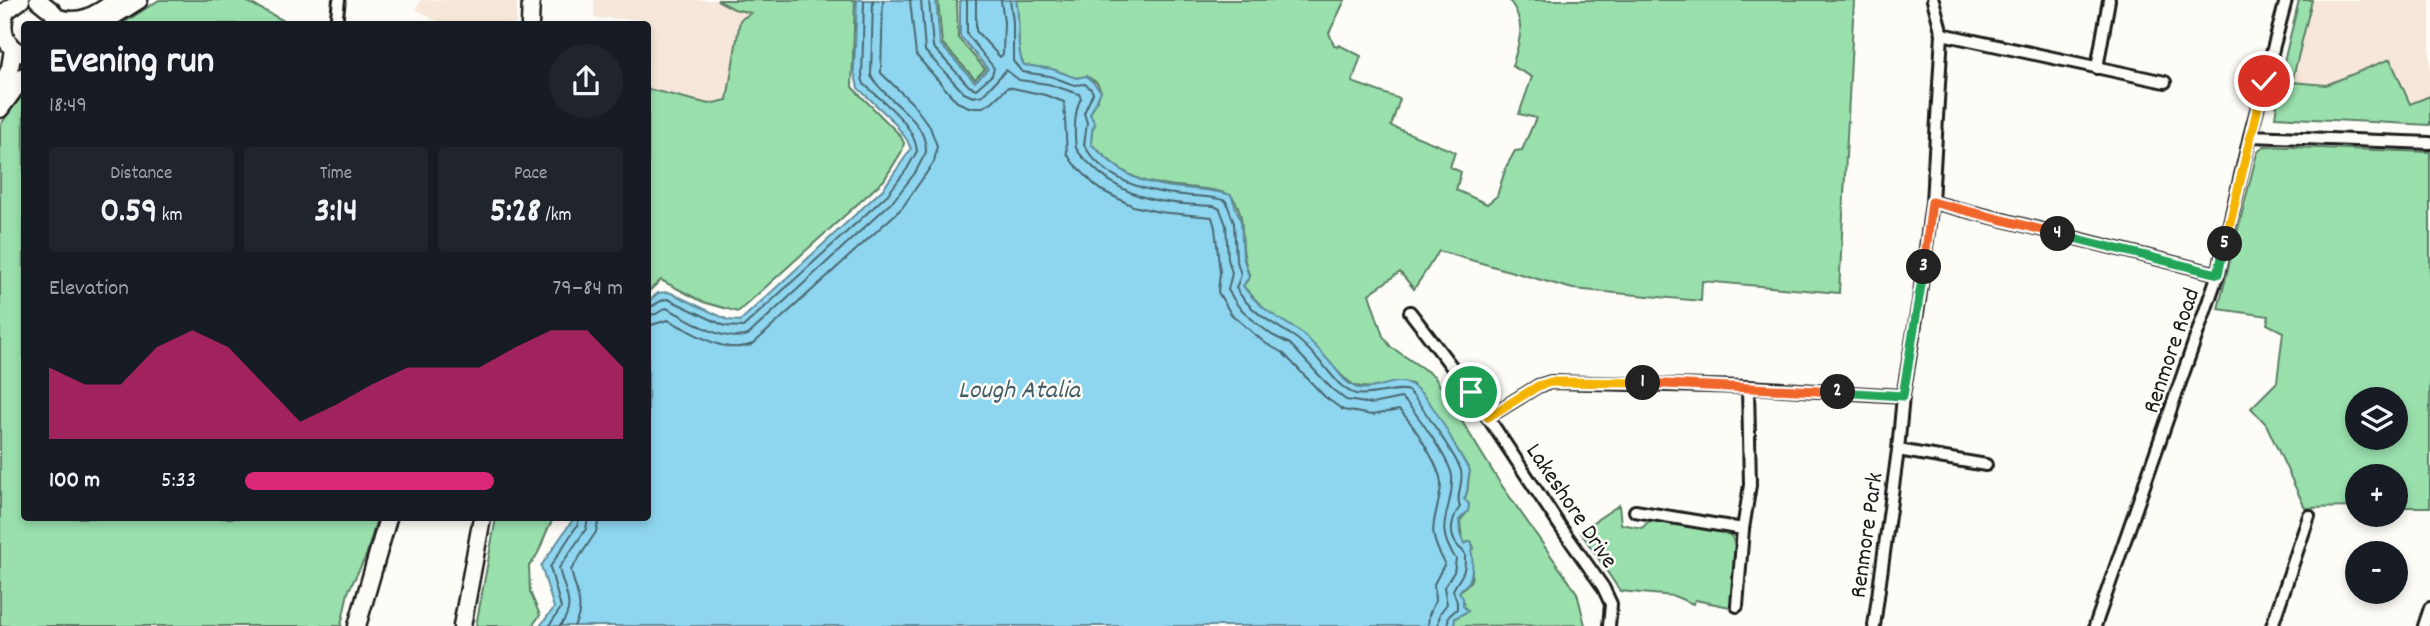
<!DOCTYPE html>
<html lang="en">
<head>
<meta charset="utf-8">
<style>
  :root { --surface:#171b24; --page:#20242c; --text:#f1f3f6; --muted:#9ea1a6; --accent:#db2777 }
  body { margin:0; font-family:Dekko,sans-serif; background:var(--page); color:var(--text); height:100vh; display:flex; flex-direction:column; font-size:26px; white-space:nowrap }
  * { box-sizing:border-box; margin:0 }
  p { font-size:23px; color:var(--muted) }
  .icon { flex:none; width:38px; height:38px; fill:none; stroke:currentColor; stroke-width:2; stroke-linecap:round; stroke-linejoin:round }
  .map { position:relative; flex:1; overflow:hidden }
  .details { position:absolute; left:21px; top:21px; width:630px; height:500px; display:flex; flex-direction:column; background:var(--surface); border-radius:7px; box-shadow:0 4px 10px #0003 }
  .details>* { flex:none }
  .fabs { position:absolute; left:2345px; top:387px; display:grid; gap:14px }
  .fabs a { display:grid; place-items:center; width:63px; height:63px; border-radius:50%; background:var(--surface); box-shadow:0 4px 10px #0003; font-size:35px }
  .pin { position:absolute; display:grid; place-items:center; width:60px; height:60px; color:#fff; margin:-30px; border:4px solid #fff; border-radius:50%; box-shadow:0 2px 7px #0007 }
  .km { position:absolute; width:35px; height:35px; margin:-18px; border-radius:50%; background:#222; color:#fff; font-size:19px; line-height:35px; text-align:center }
  .round { display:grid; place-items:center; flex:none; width:74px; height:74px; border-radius:37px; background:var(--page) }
  .head { display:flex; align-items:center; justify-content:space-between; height:119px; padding:0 28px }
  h1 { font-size:38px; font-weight:700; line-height:52px }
  .metrics { display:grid; grid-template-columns:repeat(3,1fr); gap:10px; height:119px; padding:7px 28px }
  .metrics div { display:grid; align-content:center; border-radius:7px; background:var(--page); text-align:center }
  .metrics b { font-size:35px; font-weight:700 }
  .metrics small { font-size:19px; font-weight:400 }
  .metrics p { font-size:19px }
  .chart { height:196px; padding:14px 28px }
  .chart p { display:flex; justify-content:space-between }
  .chart svg { width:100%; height:126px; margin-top:7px; fill:var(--accent); opacity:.7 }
  ul { padding:0 28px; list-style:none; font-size:23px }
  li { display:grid; grid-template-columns:112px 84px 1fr; align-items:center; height:52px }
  li i { height:18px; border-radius:9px; background:var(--accent) }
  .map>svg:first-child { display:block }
  .built { fill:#f6e7da }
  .green { fill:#99e0ad; stroke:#5a7e64; stroke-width:2; fill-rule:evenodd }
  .water { fill:#8ed6ef; stroke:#608c9b; stroke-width:2 }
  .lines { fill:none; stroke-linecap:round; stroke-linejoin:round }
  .shore { stroke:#4a6670; stroke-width:2 }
  .street-casing { stroke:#1c1c1c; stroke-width:16 }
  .secondary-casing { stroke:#1c1c1c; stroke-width:21 }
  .street { stroke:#fdfcf7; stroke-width:10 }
  .secondary { stroke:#fdfcf7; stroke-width:16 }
  .split-1-casing { stroke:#fff; stroke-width:14 }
  .split-2-casing { stroke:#fff; stroke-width:14 }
  .split-3-casing { stroke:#fff; stroke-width:14 }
  .split-4-casing { stroke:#fff; stroke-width:14 }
  .split-5-casing { stroke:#fff; stroke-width:14 }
  .split-6-casing { stroke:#fff; stroke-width:14 }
  .split-1 { stroke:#f5b400; stroke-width:9 }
  .split-2 { stroke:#f0652b; stroke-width:9 }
  .split-3 { stroke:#22a559; stroke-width:9 }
  .split-4 { stroke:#f0652b; stroke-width:9 }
  .split-5 { stroke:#22a559; stroke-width:9 }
  .split-6 { stroke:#f5b400; stroke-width:9 }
  .labels { text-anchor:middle; stroke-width:5; stroke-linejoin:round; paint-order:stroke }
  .street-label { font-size:24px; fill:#1c1c1c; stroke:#fdfcf7 }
  .water-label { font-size:26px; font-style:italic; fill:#445d66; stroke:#fdfcf7 }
</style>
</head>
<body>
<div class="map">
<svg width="2430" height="626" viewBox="0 0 2430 626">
  <rect width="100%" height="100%" fill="#fdfcf7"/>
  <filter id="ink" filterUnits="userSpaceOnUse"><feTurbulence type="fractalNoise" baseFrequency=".0143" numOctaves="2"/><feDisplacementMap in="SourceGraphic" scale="14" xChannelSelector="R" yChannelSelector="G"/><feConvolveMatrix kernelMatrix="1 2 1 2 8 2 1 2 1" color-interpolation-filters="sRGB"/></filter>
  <g filter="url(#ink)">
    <path class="built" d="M 421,0 L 517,0 L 516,24 L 442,24 L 416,9 Z
      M 594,0 L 754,0 L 752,12 L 739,20 L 727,100 L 709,104 L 648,89 L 648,24 L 646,19 L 594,18 Z
      M 2299,0 L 2430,0 L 2430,125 L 2275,117 L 2282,70 Z"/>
    <path class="green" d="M 159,0 L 244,0 L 290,24 L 122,24 Z
      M 717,0 L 855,0 L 852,87 L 900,135 L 904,143 L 902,151 L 884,180 L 738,312 L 703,302 L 661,280 L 648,292 L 648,89 L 709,104 L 727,100 L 740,20 L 751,13 L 734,9 Z
      M 938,0 L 957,0 L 958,38 L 985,69 L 975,79 L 942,43 Z
      M 1016,0 L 1345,0 L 1329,33 L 1334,45 L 1337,47 L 1339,45 L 1361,56 L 1352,82 L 1400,99 L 1391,126 L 1455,152 L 1450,167 L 1461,172 L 1456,190 L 1487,204 L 1497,196 L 1506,167 L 1515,151 L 1522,150 L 1536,118 L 1519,114 L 1532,77 L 1512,66 C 1520,41 1527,23 1509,0 L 1854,0 L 1839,293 L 1702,281 L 1701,301 L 1573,289 L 1439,251 L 1414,289 L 1400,272 L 1369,294 L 1383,336 L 1391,347 L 1434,376 L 1498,480 L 1577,593 L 1585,625 L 1454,626 L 1455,618 L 1468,611 L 1463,606 L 1464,602 L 1459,592 L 1470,582 L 1472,576 L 1471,550 L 1474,548 L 1471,541 L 1465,543 L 1462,541 L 1460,521 L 1468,511 L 1469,504 L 1464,500 C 1470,491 1467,481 1470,471 L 1430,404 L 1412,384 L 1401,382 L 1371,388 L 1355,386 L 1343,377 L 1299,331 L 1282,322 L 1266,311 L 1243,286 L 1250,277 C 1247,270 1245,263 1244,256 C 1241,238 1245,213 1233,198 C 1223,185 1159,189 1139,179 C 1119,171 1107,158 1091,144 L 1092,131 L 1095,124 L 1090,114 L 1101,91 L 1097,83 L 1087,76 L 1076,78 L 1052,69 L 1024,65 C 1015,52 1021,20 1016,0 Z
      M 2299,0 L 2312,0 L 2292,82 L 2326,85 L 2390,59 L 2410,104 L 2430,96 L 2430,125 L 2275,117 L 2282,70 Z
      M 24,94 L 24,518 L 377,518 L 366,556 L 348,592 L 341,626 L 0,626 L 0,126 L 10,110 Z
      M 2264,146 L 2430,152 L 2430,507 L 2396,507 L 2396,476 L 2357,476 L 2357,507 L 2305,508 L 2266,424 L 2251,408 L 2277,382 L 2283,332 L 2267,324 L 2269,316 L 2218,309 L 2257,153 ZM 2357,399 L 2396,399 L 2396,438 L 2357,438 Z
      M 1619,505 L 1621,524 L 1642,528 L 1651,519 L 1723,531 L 1732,537 L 1737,551 L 1730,607 L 1695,600 L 1693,604 L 1674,596 L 1620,591 L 1580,531 Z
      M 496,518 L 554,518 C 543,533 542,553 529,566 L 530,592 L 540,615 L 532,626 L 476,626 Z"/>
    <path class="water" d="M 857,0 L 936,0 L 940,44 L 975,82 L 988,69 L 960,36 L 960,0 L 1016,0 C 1021,20 1015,52 1024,65 L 1052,69 L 1076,78 L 1087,76 L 1101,91 L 1090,114 L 1095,124 L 1092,130 L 1091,144 C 1123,175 1137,184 1182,188 C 1199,190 1215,190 1231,195 L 1241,222 L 1243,257 L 1249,277 L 1243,286 C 1259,308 1275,316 1297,330 C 1308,337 1319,350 1328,360 C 1337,369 1343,382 1355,387 C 1374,394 1396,374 1413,386 C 1437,403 1453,446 1470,471 C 1466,481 1470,491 1464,499 L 1469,504 L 1468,511 L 1459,520 L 1460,534 L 1464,544 L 1471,541 L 1473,548 L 1471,550 C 1474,558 1472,578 1468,583 C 1465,586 1461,588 1459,592 L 1463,598 L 1463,606 L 1468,611 L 1455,618 L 1454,626 L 540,626 L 554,608 L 541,566 L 574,518 L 648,518 L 648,306 L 650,300 L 658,293 L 669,292 L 728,320 L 740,321 L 883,189 L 911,149 L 907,140 L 893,121 L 858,88 L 854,71 Z"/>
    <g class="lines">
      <path class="shore" d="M 910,0 L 916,55 L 957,102 L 969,107 L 983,107 L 992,102 L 1008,87 L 1045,95 L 1064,102 L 1067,154 L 1073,163 L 1099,189 L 1133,206 L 1159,212 L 1212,217 L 1215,228 L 1220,272 L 1218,292 L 1231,314 L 1265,343 L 1283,353 L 1325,397 L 1343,410 L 1372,415 L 1399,410 C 1411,420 1442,469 1441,485 C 1438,521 1423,526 1445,563 L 1434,584 L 1435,601 L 1429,615 L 1428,626
        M 921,0 L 925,51 L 964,93 L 973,97 L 983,95 L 1006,70 L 1019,80 L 1048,84 L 1079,94 L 1081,98 C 1074,112 1074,133 1076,148 C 1080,155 1085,160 1091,165 C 1126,201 1166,204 1214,206 L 1220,209 L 1226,225 L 1228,259 L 1232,273 L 1228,290 L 1238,306 L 1255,322 L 1272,335 L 1290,344 L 1332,389 L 1346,400 L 1372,404 L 1401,398 C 1413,406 1451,463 1452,476 C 1454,512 1431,524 1456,559 L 1454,572 L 1444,587 L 1447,604 L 1440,613 L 1438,626
        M 929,0 L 933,47 L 969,86 L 976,89 L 992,75 L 994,68 L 967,34 L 967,0
        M 976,0 L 976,31 L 1000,57 L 1003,54 L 1004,22 L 1001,0
        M 1010,0 L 1013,22 L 1013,61 L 1022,72 L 1050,76 L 1074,85 L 1085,84 L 1091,89 L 1093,93 L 1084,113 L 1087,123 L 1084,145 C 1104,180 1146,192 1183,195 C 1198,197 1212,196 1226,201 L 1234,223 L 1236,258 L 1241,275 L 1236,288 C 1249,311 1272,323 1293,336 C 1304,343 1315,356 1324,366 C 1333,376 1341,390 1356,394 C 1371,397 1400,386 1408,391 C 1416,396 1460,463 1461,471 C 1464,483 1455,496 1460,507 C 1452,517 1448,533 1457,545 C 1461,551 1466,550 1465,559 C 1465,577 1459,577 1453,590 L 1457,602 L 1457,609 L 1449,616 L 1447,626
        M 648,307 C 656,307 659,299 668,299 L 725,326 L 743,327 L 888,194 L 907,169 L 917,151 C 914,123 883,102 864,84 L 862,78 L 864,0
        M 648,315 L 656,314 L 666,308 C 689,318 722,344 748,335 L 894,200 L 915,173 L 926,152 C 927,118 886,102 871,76 L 873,0
        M 648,326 L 668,320 C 693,332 724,356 753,344 L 902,208 L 934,162 L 937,146 L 930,127 L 912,103 L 881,73 L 883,0
        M 549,626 L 561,608 L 550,567 L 578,524 L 579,518
        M 560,626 C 577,605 564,592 559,568 L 586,529 L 588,518
        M 574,626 C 586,607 575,590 571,570 L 596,532 L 599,518"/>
      <defs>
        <path id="street" d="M 336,24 L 339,0
          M 1942,34 L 2165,82
          M 2097,68 L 2109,0
          M 2250,136 L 2430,143
          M 1932,202 L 2218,274
          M 1410,312 L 1471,392 L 1562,529 L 1603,587 L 1611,604 L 1609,626
          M 1488,417 L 1538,386 L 1551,382 L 1748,387 L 1903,396
          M 1898,450 L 1986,465
          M 1635,511 L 1743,529
          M 1737,606 L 1743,529 L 1750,485 L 1748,387
          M 1874,626 L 1898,450 L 1903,396 L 1919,301 L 1932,202 L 1942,34 L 1933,0
          M 2095,626 L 2218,274 L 2250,136 L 2286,0
          M 2272,626 L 2309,516
          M 2424,626 L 2430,608"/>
        <path id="secondary" d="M 21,0 L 6,11 C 0,29 4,48 24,54
          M 38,0 L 53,12 L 57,24
          M 55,17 C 81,26 97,14 117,0
          M 101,24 L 139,0
          M 530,24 L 531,0
          M 0,90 L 10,68 L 13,49
          M 0,109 L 24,76
          M 357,626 L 388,518
          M 462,626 L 482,518"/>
      </defs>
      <use href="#street" class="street-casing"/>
      <use href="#secondary" class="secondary-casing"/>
      <use href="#street" class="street"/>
      <use href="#secondary" class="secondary"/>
    </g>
  </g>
  <g class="lines" filter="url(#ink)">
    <defs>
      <path id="split-1" d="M 1471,392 L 1488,417 L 1538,386 L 1551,382 L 1643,383"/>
      <path id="split-2" d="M 1643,383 L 1838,392"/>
      <path id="split-3" d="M 1838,392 L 1903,396 L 1924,267"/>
      <path id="split-4" d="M 1924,267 L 1932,202 L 2058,234"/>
      <path id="split-5" d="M 2058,234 L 2218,274 L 2225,244"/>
      <path id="split-6" d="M 2225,244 L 2264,81"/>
    </defs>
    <use href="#split-1" class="split-1-casing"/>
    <use href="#split-2" class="split-2-casing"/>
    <use href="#split-3" class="split-3-casing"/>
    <use href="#split-4" class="split-4-casing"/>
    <use href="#split-5" class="split-5-casing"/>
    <use href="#split-6" class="split-6-casing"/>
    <use href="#split-1" class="split-1"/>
    <use href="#split-2" class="split-2"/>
    <use href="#split-3" class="split-3"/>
    <use href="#split-4" class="split-4"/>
    <use href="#split-5" class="split-5"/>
    <use href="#split-6" class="split-6"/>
  </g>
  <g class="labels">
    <g class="street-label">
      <text transform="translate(2170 350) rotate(-71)" y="8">Renmore Road</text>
      <text transform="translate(1573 505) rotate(56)" y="8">Lakeshore Drive</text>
      <text transform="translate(1865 535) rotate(-82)" y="8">Renmore Park</text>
    </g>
    <g class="water-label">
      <text x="1019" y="397">Lough Atalia</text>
    </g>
  </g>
</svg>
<div class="fabs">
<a><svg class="icon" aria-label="layers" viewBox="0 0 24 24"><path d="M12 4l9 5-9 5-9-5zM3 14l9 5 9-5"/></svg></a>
<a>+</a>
<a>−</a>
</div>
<div class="pin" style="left:1471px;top:392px;background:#1e9e55"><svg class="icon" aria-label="arrive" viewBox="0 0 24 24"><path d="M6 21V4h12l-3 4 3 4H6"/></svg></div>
<div class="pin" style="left:2264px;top:81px;background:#d93025"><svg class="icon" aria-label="check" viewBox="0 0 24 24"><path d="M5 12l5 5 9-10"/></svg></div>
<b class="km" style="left:1643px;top:383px">1</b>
<b class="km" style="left:1838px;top:392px">2</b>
<b class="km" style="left:1924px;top:267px">3</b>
<b class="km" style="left:2058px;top:234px">4</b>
<b class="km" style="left:2225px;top:244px">5</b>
<section class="details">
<div class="head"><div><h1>Evening run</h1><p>18:49</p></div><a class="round"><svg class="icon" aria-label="share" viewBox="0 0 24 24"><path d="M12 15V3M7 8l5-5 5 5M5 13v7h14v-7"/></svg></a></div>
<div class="metrics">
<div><p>Distance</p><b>0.59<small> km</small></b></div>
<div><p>Time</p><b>3:14</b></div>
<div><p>Pace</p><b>5:28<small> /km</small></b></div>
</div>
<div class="chart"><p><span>Elevation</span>79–84 m</p>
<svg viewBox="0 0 160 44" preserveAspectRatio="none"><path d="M0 44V19L10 25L20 25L30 12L40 6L50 12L60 25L70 38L80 32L90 25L100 19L110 19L120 19L130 12L140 6L150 6L160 19V44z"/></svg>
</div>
<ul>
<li><b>100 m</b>5:33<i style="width:66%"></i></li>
</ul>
</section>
</div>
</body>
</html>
